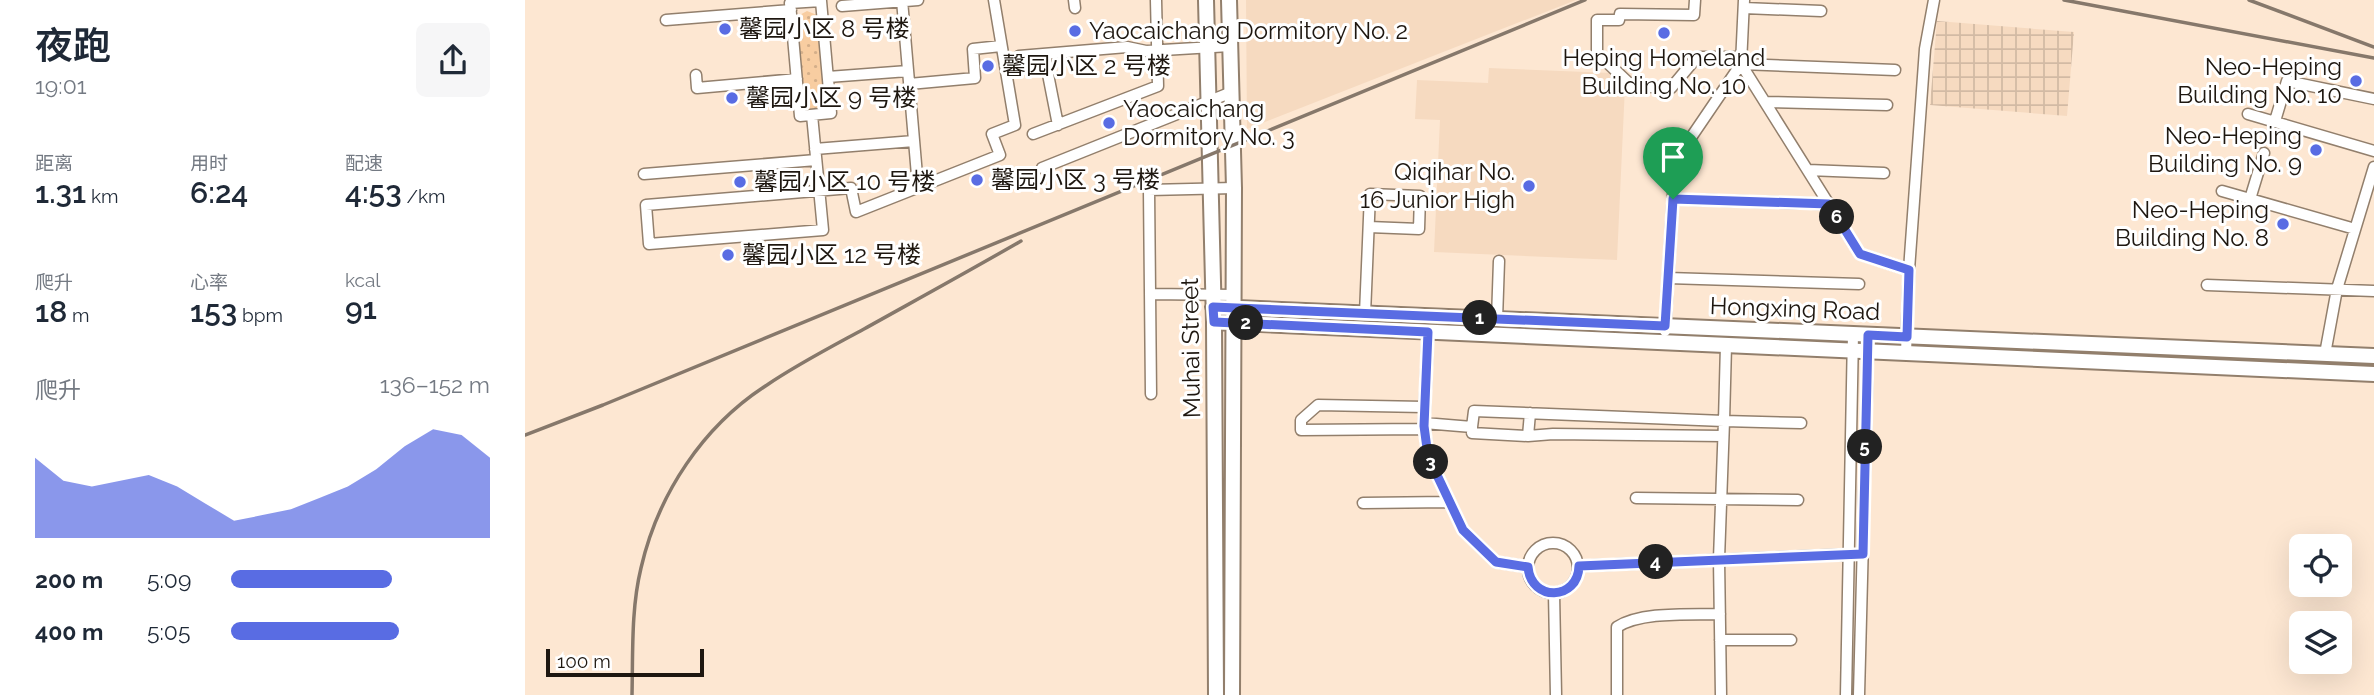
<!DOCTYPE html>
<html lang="zh">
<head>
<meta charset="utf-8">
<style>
  :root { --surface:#fff; --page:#f6f6f7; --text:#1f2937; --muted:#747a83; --accent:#596ce3 }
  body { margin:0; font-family:Raleway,"Noto Sans SC",sans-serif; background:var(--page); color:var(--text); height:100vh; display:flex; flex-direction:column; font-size:26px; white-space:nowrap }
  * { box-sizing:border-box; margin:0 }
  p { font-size:23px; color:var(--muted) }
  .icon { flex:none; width:38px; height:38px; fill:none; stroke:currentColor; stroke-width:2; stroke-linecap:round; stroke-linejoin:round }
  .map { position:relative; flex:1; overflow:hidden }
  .sheet { display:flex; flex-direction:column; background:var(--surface); width:525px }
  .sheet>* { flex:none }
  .controls { position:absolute; left:1764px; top:534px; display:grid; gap:14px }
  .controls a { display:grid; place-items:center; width:63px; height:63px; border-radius:10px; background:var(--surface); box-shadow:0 7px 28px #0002; font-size:35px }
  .scale { position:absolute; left:21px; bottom:18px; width:158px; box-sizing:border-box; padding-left:7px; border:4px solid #1e1710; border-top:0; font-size:19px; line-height:24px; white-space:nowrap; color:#1e1710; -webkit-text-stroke:5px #fff; paint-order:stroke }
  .pin { position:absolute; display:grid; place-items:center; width:60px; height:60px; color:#fff; margin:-72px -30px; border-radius:50% 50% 50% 0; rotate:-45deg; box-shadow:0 0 7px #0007 }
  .pin .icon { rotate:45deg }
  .km { position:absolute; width:35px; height:35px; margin:-18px; border-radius:50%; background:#222; color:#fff; font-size:19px; line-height:35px; text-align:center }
  .round { display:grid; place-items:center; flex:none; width:74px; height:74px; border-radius:10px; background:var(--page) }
  .headline { display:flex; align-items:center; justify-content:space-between; height:119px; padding:0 35px }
  h1 { font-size:38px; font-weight:600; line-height:52px }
  .figures { display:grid; grid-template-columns:repeat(3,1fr); gap:10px; height:119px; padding:7px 35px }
  .figures div { display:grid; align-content:center }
  .figures b { font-size:30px; font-weight:600 }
  .figures small { font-size:19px; font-weight:400 }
  .figures p { font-size:19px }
  .chart { height:196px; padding:14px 35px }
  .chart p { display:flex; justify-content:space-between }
  .chart svg { width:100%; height:126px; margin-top:7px; fill:var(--accent); opacity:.7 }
  ul { padding:0 35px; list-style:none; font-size:23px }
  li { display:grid; grid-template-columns:112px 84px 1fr; align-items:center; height:52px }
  li i { height:18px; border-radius:9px; background:var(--accent) }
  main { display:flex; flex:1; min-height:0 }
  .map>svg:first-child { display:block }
  .built { fill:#f6dac0 }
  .industrial { fill:url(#industrial-grid) }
  .grass { fill:url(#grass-dots) }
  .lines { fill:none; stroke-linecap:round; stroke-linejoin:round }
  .street-casing { stroke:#927f6c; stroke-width:13 }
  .secondary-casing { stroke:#927f6c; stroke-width:18 }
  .street { stroke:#fff; stroke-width:10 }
  .secondary { stroke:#fff; stroke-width:14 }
  .rail { stroke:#86786b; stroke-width:3.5 }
  .route-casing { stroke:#fff; stroke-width:14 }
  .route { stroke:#596ce3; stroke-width:9 }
  .poi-dot { fill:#596ce3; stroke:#fff; stroke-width:2.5 }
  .labels { text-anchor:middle; stroke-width:6; stroke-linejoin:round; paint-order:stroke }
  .poi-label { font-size:24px; fill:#1e1710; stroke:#fff; text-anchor:start }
  .street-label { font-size:24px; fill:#1e1710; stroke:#fff }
</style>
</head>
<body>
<main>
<section class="sheet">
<div class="headline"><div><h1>夜跑</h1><p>19:01</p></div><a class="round"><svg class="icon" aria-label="share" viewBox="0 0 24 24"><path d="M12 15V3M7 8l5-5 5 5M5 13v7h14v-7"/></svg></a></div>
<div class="figures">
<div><p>距离</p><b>1.31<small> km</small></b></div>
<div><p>用时</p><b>6:24</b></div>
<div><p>配速</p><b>4:53<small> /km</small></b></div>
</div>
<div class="figures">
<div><p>爬升</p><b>18<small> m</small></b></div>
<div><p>心率</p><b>153<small> bpm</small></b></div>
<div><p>kcal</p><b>91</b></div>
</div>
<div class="chart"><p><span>爬升</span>136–152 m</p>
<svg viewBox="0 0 160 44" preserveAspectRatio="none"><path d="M0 44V16L10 24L20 26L30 24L40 22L50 26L60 32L70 38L80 36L90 34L100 30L110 26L120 20L130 12L140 6L150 8L160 16V44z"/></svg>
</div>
<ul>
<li><b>200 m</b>5:09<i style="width:62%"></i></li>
<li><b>400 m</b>5:05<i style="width:65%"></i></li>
</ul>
</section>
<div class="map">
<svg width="1849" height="695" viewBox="0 0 1849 695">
  <defs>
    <pattern id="industrial-grid" width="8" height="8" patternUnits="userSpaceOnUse" patternTransform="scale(1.75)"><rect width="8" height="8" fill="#f6dac0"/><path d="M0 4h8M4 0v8" fill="none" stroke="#d2baa4"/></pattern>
    <pattern id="grass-dots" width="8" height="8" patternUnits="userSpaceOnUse" patternTransform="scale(1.75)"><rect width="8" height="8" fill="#f8cda1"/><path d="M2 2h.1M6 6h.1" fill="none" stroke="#d4af8a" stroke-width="1.8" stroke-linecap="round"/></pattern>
  </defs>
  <rect width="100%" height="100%" fill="#fde7d2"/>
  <path class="built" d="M 721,0 L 1051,0 L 722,129 Z
    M 964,68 L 1087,73 L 1100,86 L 1092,260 L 909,252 L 915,120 L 890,119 L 892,80 L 963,83 Z"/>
  <path class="industrial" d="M 1412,21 L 1549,32 L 1542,116 L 1405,105 Z"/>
  <path class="grass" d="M 282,11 L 292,15 L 301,106 L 291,112 L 279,108 L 271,17 Z"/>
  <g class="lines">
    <defs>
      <path id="street" d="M 377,0 L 393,187
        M 549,0 L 550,8
        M 1170,0 L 1169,15 L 1095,14 L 1094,20 L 1072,20 L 1072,53 L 1107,86 L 1146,88 L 1172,57 L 1216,57
        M 1219,0 L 1216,64 L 1370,70
        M 296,1 L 306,113 L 275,116 L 265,3 Z
        M 317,6 L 393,0
        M 1219,8 L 1296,11
        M 141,20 L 266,10
        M 519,54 L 533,125
        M 494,56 L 602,47 L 621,51 L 705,46
        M 171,75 L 172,88 L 272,79
        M 303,77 L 383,71
        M 384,84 L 450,78 L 448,49 L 476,46
        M 1240,102 L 1362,105
        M 1723,114 L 1849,151
        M 287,115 C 291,153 294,192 298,230 L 124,244 L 121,205 L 326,188 L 331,212 L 475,155 L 467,134 L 490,125 L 469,0
        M 1750,121 L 1762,81 L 1849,99
        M 508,134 L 633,86 L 631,0
        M 290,149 L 389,141
        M 517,168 L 707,92
        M 1283,170 L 1359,173
        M 119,174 L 291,160
        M 1697,191 L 1830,229
        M 1148,199 L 1303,204
        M 1725,199 L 1739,153
        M 1384,270 L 1400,49 L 1409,0
        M 1143,278 L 1334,284
        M 1682,285 L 1849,291
        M 625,294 L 709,295
        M 840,314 L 845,194 L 895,196 L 894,229 L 844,227
        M 972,319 L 974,261
        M 1140,331 L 1150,161 L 1216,64 L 1335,254 L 1384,270 L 1381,353
        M 903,332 L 899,426 L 903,456 L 938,530 L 971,562 L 1003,567
        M 1201,345 L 1199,421 L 1276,423
        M 1800,354 L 1812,289 L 1849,167
        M 626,394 L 624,190 L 709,188
        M 899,423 L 947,427 L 949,411 L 1199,421 L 1194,559 L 1196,695
        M 947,427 L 947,433 L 1003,436 L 1028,434 L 1198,436
        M 899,429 L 776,430 L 776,420 L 793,405 L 899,407
        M 1003,436 L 1005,413
        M 1111,498 L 1273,500
        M 838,503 L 924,502
        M1003 568a25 25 0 1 1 50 0a25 25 0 1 1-50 0Z
        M 1054,566 L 1329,554
        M 1029,593 L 1031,695
        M 1195,640 L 1266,640
        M 1092,695 L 1092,627 C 1117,611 1165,615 1195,614
        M 1321,695 L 1328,334
        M 1334,695 L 1343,346"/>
      <path id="secondary" d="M 681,0 L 689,322 L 691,695
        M 704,0 L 709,188 L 707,695
        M 688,307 L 1849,356
        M 689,322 L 1849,374"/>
    </defs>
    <use href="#street" class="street-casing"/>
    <use href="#secondary" class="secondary-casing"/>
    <use href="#street" class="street"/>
    <use href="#secondary" class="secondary"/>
    <path class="rail" d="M 1539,0 L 1849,58
      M 1724,0 L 1849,47
      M 0,435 L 78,405 L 1060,0
      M 107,695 C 108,653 106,609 116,568 C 133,494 178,426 242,385 C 273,364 306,347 339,329 C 391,300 444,271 496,241"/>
  </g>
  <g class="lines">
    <defs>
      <path id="route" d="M 1148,199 L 1304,204 L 1335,254 L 1384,270 L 1382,337 L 1343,335 L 1338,554 L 1054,566 C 1053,601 1006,602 1003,567 L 971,562 L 938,530 L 903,456 L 899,426 L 903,332 L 689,322 L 688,307 L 1140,326 Z"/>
    </defs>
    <use href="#route" class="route-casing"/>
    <use href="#route" class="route"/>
  </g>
  <g class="poi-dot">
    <circle cx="200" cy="29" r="7"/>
    <circle cx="550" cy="31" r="7"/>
    <circle cx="1139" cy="33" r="7"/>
    <circle cx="463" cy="66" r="7"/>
    <circle cx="1831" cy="81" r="7"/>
    <circle cx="207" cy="98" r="7"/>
    <circle cx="584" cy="123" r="7"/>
    <circle cx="1791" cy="150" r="7"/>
    <circle cx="452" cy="180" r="7"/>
    <circle cx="215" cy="182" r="7"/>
    <circle cx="1004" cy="186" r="7"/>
    <circle cx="1758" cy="224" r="7"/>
    <circle cx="203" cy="255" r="7"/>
  </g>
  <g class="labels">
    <g class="poi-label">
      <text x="214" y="37">馨园小区 8 号楼</text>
      <text x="564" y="39">Yaocaichang Dormitory No. 2</text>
      <text x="1139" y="66" text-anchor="middle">Heping Homeland<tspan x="1139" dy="28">Building No. 10</tspan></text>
      <text x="477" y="74">馨园小区 2 号楼</text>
      <text x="1817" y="75" text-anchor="end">Neo-Heping<tspan x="1817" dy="28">Building No. 10</tspan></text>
      <text x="221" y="106">馨园小区 9 号楼</text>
      <text x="598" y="117">Yaocaichang<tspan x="598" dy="28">Dormitory No. 3</tspan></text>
      <text x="1777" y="144" text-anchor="end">Neo-Heping<tspan x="1777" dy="28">Building No. 9</tspan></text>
      <text x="990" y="180" text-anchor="end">Qiqihar No.<tspan x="990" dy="28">16 Junior High</tspan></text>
      <text x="466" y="188">馨园小区 3 号楼</text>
      <text x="229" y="190">馨园小区 10 号楼</text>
      <text x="1744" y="218" text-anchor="end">Neo-Heping<tspan x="1744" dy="28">Building No. 8</tspan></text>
      <text x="217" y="263">馨园小区 12 号楼</text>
    </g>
    <g class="street-label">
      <text transform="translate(1270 309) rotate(2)" y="8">Hongxing Road</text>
      <text transform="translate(666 348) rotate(-91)" y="8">Muhai Street</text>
    </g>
  </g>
</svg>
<div class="controls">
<a><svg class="icon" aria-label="locate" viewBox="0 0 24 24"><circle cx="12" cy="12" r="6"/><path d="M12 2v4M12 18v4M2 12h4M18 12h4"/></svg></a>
<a><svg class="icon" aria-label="layers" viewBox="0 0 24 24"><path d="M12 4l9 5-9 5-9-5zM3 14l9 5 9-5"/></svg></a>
</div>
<div class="scale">100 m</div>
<div class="pin" style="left:1148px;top:199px;background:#1e9e55"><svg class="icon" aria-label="arrive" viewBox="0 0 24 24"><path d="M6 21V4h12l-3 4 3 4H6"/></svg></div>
<b class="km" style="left:955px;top:318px">1</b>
<b class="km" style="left:721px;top:323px">2</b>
<b class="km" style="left:906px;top:462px">3</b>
<b class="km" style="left:1131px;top:562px">4</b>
<b class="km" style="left:1340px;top:447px">5</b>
<b class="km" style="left:1312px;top:217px">6</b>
</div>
</main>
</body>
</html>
